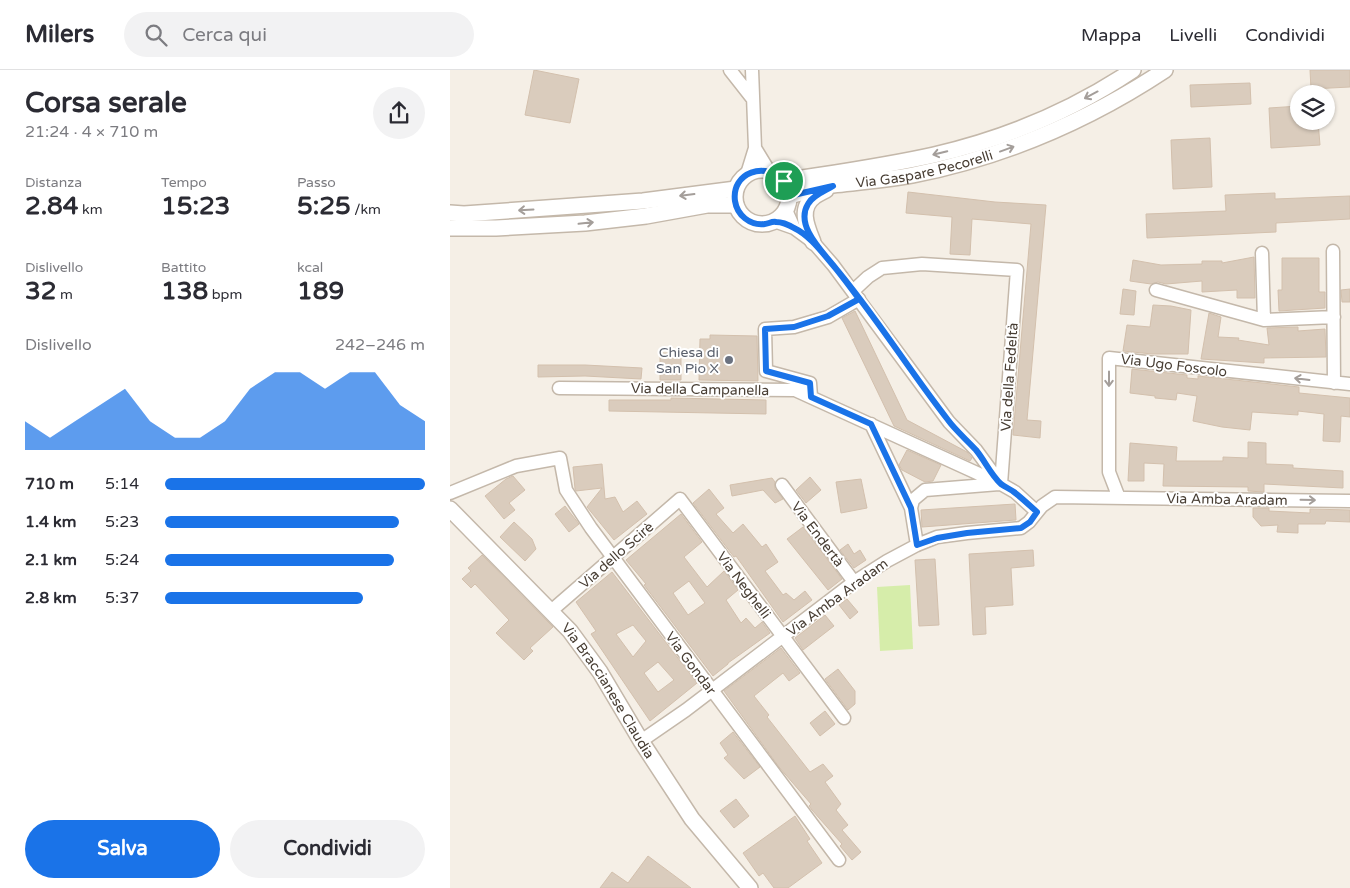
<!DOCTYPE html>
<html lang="it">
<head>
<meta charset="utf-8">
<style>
  :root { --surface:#fff; --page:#f2f2f3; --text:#2b2b33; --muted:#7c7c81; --line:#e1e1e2; --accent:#1a73e8 }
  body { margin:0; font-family:"Varela Round",sans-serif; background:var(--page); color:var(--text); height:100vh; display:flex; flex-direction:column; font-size:19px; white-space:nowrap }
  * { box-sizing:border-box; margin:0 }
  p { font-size:16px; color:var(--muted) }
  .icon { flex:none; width:28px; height:28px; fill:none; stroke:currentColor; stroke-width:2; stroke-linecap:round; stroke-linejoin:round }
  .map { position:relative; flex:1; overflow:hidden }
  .drawer { display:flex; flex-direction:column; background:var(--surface); width:450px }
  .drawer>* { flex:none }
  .buttons { position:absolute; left:840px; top:15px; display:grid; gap:10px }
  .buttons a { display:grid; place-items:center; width:45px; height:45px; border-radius:50%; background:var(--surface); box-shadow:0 1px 4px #0004; font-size:25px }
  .pin { position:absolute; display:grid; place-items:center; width:42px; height:42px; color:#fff; margin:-21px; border:2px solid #fff; border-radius:50%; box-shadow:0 1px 5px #0007 }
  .round { display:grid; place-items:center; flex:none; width:52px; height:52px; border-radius:26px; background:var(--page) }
  .summary { display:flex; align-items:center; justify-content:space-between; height:85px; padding:0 25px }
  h1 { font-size:28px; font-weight:700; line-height:38px }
  .stats { display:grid; grid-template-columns:repeat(3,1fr); gap:8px; height:85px; padding:5px 25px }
  .stats div { display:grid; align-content:center }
  .stats b { font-size:25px; font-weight:700 }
  .stats small { font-size:14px; font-weight:400 }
  .stats p { font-size:14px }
  .chart { height:140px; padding:10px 25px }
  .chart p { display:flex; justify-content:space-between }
  .chart svg { width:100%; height:90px; margin-top:5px; fill:var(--accent); opacity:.7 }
  .action { display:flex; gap:10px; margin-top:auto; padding:10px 25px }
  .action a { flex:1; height:58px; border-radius:30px; background:var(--accent); color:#fff; font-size:20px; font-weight:700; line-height:58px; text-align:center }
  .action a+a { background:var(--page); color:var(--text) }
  ul { padding:0 25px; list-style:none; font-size:16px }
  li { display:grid; grid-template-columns:80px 60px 1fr; align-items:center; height:38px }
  li i { height:12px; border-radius:6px; background:var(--accent) }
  header { display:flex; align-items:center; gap:30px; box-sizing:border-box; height:70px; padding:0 25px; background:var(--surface); border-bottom:1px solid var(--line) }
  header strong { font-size:24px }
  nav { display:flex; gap:28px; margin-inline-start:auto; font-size:18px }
  .search { width:350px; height:45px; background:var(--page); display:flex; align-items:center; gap:12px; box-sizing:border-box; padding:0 18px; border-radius:28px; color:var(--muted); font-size:19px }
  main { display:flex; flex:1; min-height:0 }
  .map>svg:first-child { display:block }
  .green { fill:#d6edaa }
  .building { fill:#daccbd; stroke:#d3c0ad; fill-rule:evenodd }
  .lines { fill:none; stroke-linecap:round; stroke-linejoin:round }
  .minor-casing { stroke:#c4b8aa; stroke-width:15 }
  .tertiary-casing { stroke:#c4b8aa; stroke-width:18 }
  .minor { stroke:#fff; stroke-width:12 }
  .tertiary { stroke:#fff; stroke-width:15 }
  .oneway { stroke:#a49e9a }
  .route-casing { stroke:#fff; stroke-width:10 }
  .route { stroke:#1a73e8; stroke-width:6 }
  .worship-dot { fill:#6b7280; stroke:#fff; stroke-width:2 }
  .labels { text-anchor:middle; stroke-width:4; stroke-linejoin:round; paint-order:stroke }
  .street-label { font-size:14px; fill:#483e34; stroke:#fff }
  .worship-label { font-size:14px; fill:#5b616d; stroke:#fff; text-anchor:end }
</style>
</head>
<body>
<header>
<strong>Milers</strong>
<div class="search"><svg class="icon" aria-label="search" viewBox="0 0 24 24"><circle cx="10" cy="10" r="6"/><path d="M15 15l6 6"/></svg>Cerca qui</div>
<nav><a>Mappa</a><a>Livelli</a><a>Condividi</a></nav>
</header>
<main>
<section class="drawer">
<div class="summary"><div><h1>Corsa serale</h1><p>21:24 · 4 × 710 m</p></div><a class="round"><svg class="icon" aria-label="share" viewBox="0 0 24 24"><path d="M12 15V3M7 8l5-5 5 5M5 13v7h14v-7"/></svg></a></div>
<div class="stats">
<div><p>Distanza</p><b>2.84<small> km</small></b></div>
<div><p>Tempo</p><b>15:23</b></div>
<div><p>Passo</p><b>5:25<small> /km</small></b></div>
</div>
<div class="stats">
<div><p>Dislivello</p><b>32<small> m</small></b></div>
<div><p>Battito</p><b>138<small> bpm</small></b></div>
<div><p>kcal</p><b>189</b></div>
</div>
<div class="chart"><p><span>Dislivello</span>242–246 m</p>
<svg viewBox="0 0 160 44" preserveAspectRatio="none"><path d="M0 44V30L10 38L20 30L30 22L40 14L50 30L60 38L70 38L80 30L90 14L100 6L110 6L120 14L130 6L140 6L150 22L160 30V44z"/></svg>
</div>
<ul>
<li><b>710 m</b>5:14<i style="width:100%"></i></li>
<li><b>1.4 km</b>5:23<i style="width:90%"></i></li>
<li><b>2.1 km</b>5:24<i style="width:88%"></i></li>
<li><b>2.8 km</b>5:37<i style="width:76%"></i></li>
</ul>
<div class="action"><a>Salva</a><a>Condividi</a></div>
</section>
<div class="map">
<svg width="900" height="818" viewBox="0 0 900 818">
  <rect width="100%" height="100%" fill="#f5efe6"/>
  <path class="green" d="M 460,515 L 463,579 L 430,581 L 427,517 Z"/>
  <path class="building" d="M 84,0 L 129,9 L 120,53 L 75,45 Z
    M 860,0 L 900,0 L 900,17 L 861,19 Z
    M 800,13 L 801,34 L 741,37 L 740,15 Z
    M 849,36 L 849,51 L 868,51 L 870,75 L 821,78 L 819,38 Z
    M 760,68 L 762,117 L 723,119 L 721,70 Z
    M 458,122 L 545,132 L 596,135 L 577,350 L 591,351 L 590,368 L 563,365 L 581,154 L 522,149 L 520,185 L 500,184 L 502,147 L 456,143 Z
    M 825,123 L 825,129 L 900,126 L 900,149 L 826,153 L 826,162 L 697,168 L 696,144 L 776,141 L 775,125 Z
    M 804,187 L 805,228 L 787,228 L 787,220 L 752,222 L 752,211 L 716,214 L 708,212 L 701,214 L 680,211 L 683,190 L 711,195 L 752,194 L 752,191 L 772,191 L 772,193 Z
    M 832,188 L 869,188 L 869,222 L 875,222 L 875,238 L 829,241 L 828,220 L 832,220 Z
    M 673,219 L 686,221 L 684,245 L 670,244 Z
    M 900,219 L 900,232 L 892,232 L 891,220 Z
    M 703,235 L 721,236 L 741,240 L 738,284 L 702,284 L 673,281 L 677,255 L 700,257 Z
    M 405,241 L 457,350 L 517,382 L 522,388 L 520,391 L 444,356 L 392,248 Z
    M 759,243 L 771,247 L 768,267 L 789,268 L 788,270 L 819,275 L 817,258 L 848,257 L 848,261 L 875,259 L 876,287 L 814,288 L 814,293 L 751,289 Z
    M 260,265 L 307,266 L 308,311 L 249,310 L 250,269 L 260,269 Z
    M 210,283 L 231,283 L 231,310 L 210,310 Z
    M 88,295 L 135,295 L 192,298 L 191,309 L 135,306 L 88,307 Z
    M 682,299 L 737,305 L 737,308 L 748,309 L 748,306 L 849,317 L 849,323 L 900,328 L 900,347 L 891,346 L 890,372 L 873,371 L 874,344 L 848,341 L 848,345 L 802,342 L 800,360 L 772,357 L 743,351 L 747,326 L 727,323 L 726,330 L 705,328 L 705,326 L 680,323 Z
    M 221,328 L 316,330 L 316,344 L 159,341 L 159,330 L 221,330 Z
    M 798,372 L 816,373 L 816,394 L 843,395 L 843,398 L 893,401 L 893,418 L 814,414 L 814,422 L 798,421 L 798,417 L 713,416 L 714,394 L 694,393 L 694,411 L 678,411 L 680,373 L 727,377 L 726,391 L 773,391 L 773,387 L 798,388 Z
    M 457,380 L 491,395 L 483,411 L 475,412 L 452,400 L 449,395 Z
    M 152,394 L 155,429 L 165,427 L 173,442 L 187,431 L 197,444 L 164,470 L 137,437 L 152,418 L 126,421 L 125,419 L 123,397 Z
    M 63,406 L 75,420 L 59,433 L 65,440 L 54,449 L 35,426 L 56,409 Z
    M 360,407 L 371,420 L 356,433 L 346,420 Z
    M 322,408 L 325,412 L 325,419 L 333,429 L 325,433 L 313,420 L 282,426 L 280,415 Z
    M 411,409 L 417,438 L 391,443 L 386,412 Z
    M 259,419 L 274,438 L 266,444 L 283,463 L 293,454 L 312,477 L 316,474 L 328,492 L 315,501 L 333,525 L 336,523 L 344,530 L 355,521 L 362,530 L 333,552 L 286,486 L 284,487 L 243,433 Z
    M 565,434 L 566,450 L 472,457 L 471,440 Z
    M 115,436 L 129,454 L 119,462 L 105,444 Z
    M 803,438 L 819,438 L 819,441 L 860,443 L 860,439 L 900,440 L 900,452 L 876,451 L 875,454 L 848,454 L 848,463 L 827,462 L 828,455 L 811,456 L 803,447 Z
    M 231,444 L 252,472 L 234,487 L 257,517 L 274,501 L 288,520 L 276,530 L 291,553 L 296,548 L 305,558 L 312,552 L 320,563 L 278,593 L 278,594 L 263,606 L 194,515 L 196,514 L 176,490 ZM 239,511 L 255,533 L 238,545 L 223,523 Z
    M 64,452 L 82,469 L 86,479 L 75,491 L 50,467 Z
    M 353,457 L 392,509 L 378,520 L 337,469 Z
    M 398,474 L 404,484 L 410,480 L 416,490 L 404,498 L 390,480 Z
    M 583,480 L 584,496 L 561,498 L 563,535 L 535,537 L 536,564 L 523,565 L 519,484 Z
    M 32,485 L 103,557 L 80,578 L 83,581 L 74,590 L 46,563 L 59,550 L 25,514 L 21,518 L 12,509 L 21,501 L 18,498 Z
    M 485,489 L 489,555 L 469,556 L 465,490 Z
    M 162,502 L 247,613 L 200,651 L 141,564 L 146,561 L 126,532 ZM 183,555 L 196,571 L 183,587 L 166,564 ZM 208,592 L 224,610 L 208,622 L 194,603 Z
    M 397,529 L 408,542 L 400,549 L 389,535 Z
    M 375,545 L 384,556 L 353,580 L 345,568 Z
    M 331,578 L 350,603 L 339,611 L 333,603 L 304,626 L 319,645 L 317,647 L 360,702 L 373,694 L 383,706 L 375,712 L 391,734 L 386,740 L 398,755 L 392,760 L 411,782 L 402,790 L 390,776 L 392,774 L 362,740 L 359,736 L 361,734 L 329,697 L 274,621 Z
    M 388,599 L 405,621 L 405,634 L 398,640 L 375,609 Z
    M 375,641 L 385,654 L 370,666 L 360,653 Z
    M 283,662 L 310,697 L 294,709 L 274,688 L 278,685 L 270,673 Z
    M 286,729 L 299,746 L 284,758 L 270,741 Z
    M 345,746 L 360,769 L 357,771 L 372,793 L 338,818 L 324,818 L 313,803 L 309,806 L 293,783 Z
    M 198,786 L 241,818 L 150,818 L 162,802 L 178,813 Z"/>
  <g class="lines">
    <defs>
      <path id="minor" d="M 280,0 L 302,28
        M 305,78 L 319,101
        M 297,104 L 305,78 L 302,0
        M 336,140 L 344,158
        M 324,151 L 344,158 L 363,172 L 383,195 L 499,352 L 526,380 L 551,414 L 565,422 L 587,442
        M 883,181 L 884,313
        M 812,183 L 814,250
        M 706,220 L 814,250 L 884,247
        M 403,221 L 418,207 L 432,198 L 472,194 L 567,200 L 551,414
        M 109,318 L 345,320 L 551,414
        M 361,327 L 360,313 L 316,301 L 315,259 L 344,257 L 378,247 L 409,229
        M 421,354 L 461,438
        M 332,415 L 404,512
        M 0,423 L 66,396 L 110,388 L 116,420 L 141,458 L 389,790
        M 669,428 L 659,402 L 659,288 L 900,314
        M 467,475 L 461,438 L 463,430 L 475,420 L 549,414
        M 101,541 L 230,429 L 394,648
        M 191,671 L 236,640 L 404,512 L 437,491 L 467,475 L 487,467 L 517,463 L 571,458 L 579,452 L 592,436 L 605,427 L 900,431"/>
      <g id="tertiary">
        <circle cx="312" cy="127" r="27"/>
        <path d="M 334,111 C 384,103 435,96 484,85 C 554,69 623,40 683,0"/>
        <path id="s1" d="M 339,126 C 354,122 368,118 383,115 C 410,112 436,110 463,105 C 553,87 638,51 715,0"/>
        <path d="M 0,143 L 14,144 L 193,131 L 286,119"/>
        <path d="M 0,158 L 46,158 L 135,153 L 196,146 L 257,135 L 286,135"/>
        <path d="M 363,172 C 357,157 348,138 365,126 C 368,124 372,122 376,120"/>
        <path id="s2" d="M 0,439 L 120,561 L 150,602 L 191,671 L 242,749 L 300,818"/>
      </g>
    </defs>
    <use href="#minor" class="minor-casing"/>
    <use href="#tertiary" class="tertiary-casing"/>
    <use href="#minor" class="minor"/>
    <use href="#tertiary" class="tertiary"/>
  </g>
  <defs><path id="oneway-shaft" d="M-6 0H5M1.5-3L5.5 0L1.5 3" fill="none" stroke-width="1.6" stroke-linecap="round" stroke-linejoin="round" transform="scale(1.25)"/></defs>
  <g class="oneway">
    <use href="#oneway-shaft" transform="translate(641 25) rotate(152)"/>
    <use href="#oneway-shaft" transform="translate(557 79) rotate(-20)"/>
    <use href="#oneway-shaft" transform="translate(490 83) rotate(166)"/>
    <use href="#oneway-shaft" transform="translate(237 125) rotate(173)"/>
    <use href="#oneway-shaft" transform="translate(76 140) rotate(177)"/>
    <use href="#oneway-shaft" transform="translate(136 153) rotate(-6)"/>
    <use href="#oneway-shaft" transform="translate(659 309) rotate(90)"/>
    <use href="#oneway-shaft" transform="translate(852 309) rotate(-173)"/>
    <use href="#oneway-shaft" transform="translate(858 430) rotate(1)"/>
  </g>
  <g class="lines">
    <defs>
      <path id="route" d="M 334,111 C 316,91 281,102 285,131 C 287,145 300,156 315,154 C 318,154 322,151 326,152 C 331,152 339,155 344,158 C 359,165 371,181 382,194 C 424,243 458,299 498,350 C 506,361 517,370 526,380 C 535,391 541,405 551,414 C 555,417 560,419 564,422 C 572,428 579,435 587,442 L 580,452 L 571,458 L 517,463 L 487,468 L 467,475 L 461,438 L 421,354 L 361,327 L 360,313 L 316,301 L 315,259 L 344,257 L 378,246 L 409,229 C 401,218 392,206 383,195 C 371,180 345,155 358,134 C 363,125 375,121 383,116 L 339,126 L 334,111"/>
    </defs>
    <use href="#route" class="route-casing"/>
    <use href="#route" class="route"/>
  </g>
  <circle class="worship-dot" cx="279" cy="290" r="5"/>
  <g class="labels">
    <g class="street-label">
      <text dy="5" stroke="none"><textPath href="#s1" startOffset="138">Via Gaspare Pecorelli</textPath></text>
      <text transform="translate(724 295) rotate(7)" y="5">Via Ugo Foscolo</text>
      <text transform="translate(559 307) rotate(-86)" y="5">Via della Fedeltà</text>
      <text transform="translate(250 319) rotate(1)" y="5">Via della Campanella</text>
      <text transform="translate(777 429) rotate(1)" y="5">Via Amba Aradam</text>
      <text transform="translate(368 464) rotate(53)" y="5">Via Endertà</text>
      <text transform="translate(166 485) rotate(-41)" y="5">Via dello Scirè</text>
      <text transform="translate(294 515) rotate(53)" y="5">Via Neghelli</text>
      <text transform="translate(387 527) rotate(-36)" y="5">Via Amba Aradam</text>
      <text transform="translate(241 593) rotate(53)" y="5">Via Gondar</text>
      <text dy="5" stroke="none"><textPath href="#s2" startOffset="242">Via Braccianese Claudia</textPath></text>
    </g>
    <g class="worship-label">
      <text x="269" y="287">Chiesa di<tspan x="269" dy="16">San Pio X</tspan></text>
    </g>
  </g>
</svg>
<div class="buttons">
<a><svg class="icon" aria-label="layers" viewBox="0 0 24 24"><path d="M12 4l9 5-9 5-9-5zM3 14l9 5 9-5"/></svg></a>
</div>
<div class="pin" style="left:334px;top:111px;background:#1e9e55"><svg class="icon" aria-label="arrive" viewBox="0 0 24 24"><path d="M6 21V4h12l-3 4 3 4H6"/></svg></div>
</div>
</main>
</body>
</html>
